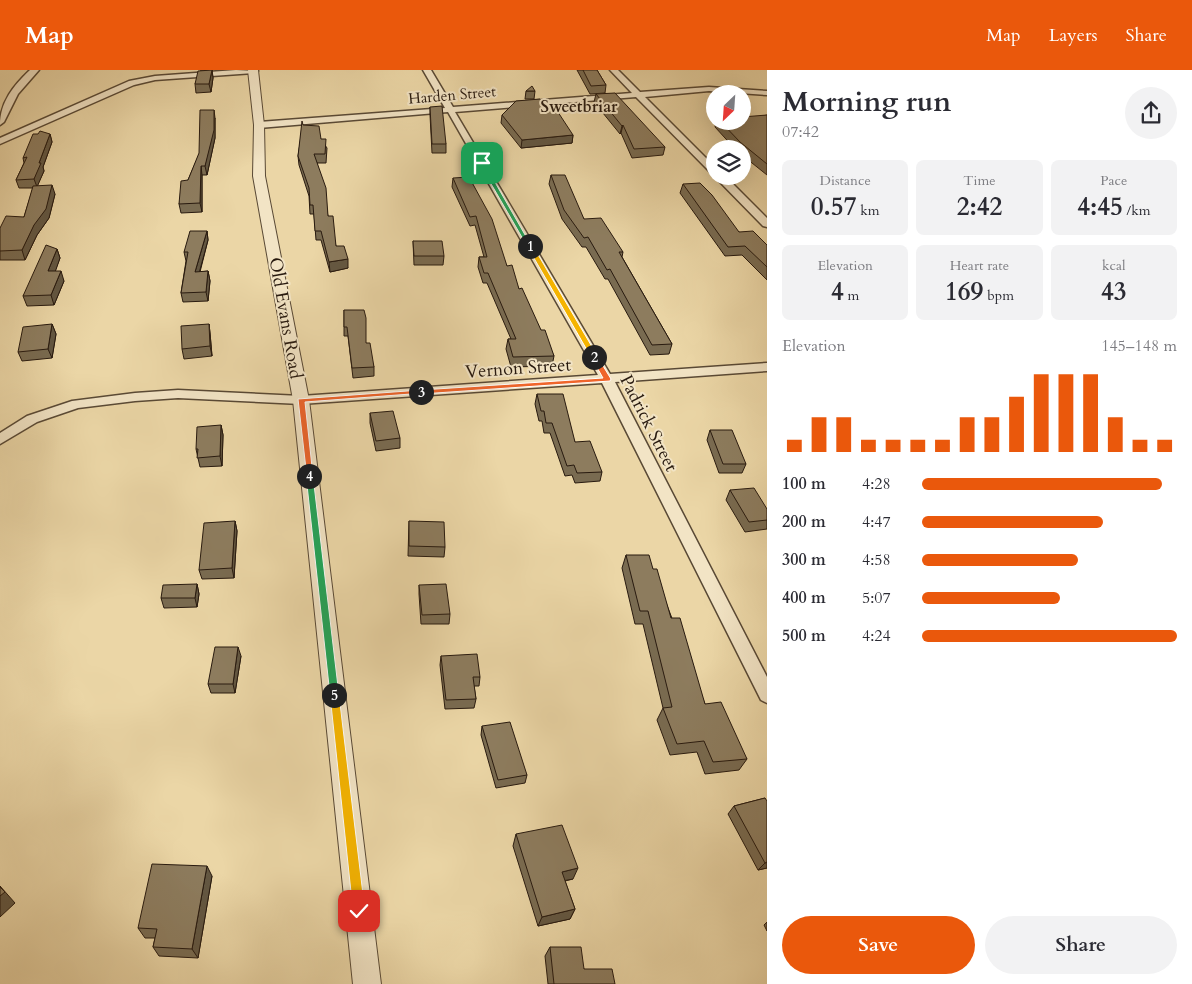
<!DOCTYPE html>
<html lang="en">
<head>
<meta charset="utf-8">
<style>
  :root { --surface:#fff; --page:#f2f2f3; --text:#2b2b33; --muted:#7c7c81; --accent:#ea580c }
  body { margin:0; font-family:Cardo,serif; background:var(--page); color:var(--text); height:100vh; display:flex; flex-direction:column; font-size:19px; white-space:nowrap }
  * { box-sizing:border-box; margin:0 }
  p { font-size:16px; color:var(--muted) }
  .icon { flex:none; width:28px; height:28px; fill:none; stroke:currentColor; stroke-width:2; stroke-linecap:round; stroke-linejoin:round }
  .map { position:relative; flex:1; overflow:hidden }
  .drawer { display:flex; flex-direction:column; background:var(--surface); width:425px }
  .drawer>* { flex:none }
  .needle { width:32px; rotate:205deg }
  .buttons { position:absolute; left:706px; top:15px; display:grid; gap:10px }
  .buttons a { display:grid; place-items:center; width:45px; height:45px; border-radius:50%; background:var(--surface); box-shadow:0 5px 20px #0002; font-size:25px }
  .pin { position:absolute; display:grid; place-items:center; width:42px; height:42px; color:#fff; margin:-21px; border-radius:10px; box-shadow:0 2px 8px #0006 }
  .km { position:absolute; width:25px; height:25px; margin:-12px; border-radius:50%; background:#222; color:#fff; font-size:14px; line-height:25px; text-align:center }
  .round { display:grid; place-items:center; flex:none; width:52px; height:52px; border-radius:26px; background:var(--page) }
  .summary { display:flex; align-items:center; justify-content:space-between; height:85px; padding:0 15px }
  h1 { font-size:28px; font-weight:600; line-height:38px }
  .stats { display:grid; grid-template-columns:repeat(3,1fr); gap:8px; height:85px; padding:5px 15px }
  .stats div { display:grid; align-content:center; border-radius:8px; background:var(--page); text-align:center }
  .stats b { font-size:25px; font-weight:600 }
  .stats small { font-size:14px; font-weight:400 }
  .stats p { font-size:14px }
  .chart { height:140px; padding:10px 15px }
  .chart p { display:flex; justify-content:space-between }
  .chart svg { width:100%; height:90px; margin-top:5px; stroke:var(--accent); stroke-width:6 }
  .primary-button { display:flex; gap:10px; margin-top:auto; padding:10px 15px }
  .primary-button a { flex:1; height:58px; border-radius:30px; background:var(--accent); color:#fff; font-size:20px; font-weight:600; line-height:58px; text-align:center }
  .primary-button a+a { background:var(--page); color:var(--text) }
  ul { padding:0 15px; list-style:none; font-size:16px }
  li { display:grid; grid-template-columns:80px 60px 1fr; align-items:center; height:38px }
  li i { height:12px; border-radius:6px; background:var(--accent) }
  header { display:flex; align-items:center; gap:30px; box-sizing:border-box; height:70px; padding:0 25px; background:var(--accent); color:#fff }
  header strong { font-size:24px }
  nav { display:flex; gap:28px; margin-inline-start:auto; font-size:18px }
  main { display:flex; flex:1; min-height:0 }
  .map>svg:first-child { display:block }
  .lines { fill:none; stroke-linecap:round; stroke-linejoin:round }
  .minor-casing { stroke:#594935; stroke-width:3 }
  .tertiary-casing { stroke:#594935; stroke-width:2 }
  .minor { fill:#f2e4c5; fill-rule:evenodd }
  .tertiary { fill:#f2e4c5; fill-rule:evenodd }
  .wall { fill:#796b51; stroke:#281a0f }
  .shaded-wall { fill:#635742; stroke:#281a0f }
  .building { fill:#8d7c5e; stroke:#281a0f }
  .split-1 { fill:#22a559; stroke:#fff }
  .split-2 { fill:#f5b400; stroke:#fff }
  .split-3 { fill:#f0652b; stroke:#fff }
  .split-4 { fill:#f0652b; stroke:#fff }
  .split-5 { fill:#22a559; stroke:#fff }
  .split-6 { fill:#f5b400; stroke:#fff }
  .labels { text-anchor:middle; stroke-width:4; stroke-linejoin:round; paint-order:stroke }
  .far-street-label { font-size:15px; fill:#281a0f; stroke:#f2e4c5 }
  .far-neighbourhood-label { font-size:16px; font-weight:bold; fill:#281a0f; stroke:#f2e4c5 }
  .street-label { font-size:18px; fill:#281a0f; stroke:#f2e4c5 }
</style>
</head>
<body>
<header>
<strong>Map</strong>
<nav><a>Map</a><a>Layers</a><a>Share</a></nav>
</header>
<main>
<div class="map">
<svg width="767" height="914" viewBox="0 0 767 914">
  <rect width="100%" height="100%" fill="#ebd6a6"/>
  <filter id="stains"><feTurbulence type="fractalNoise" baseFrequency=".004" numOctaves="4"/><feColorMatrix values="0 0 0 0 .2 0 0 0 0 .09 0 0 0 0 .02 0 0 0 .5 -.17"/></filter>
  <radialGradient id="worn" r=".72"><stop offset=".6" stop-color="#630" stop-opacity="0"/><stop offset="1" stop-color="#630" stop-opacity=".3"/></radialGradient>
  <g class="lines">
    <defs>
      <path id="minor" d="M 30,0 L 39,0 L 18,24 L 4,52 L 0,55 C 0,32 14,15 30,0 Z
        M 236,0 L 258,1 L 254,3 L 155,10 L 134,15 L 0,74 L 0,68 L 129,11 L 155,6 Z
        M 423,0 L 431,0 L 453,37 L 632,23 L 610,0 L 618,0 L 640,22 L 709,17 L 767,21 L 767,25 L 709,21 L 645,27 L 715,97 L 715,105 L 712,104 L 636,27 L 455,42 L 610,304 L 767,293 L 767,301 L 615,312 L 767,607 L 767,633 L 761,630 L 602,313 L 301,334 L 178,328 L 135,331 L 78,338 L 37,352 L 0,374 L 0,363 L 27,346 L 72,331 L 135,323 L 178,320 L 301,326 L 598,305 L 448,42 L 259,58 L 255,55 L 259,52 L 445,38 Z
        M 715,105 L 725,106 L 767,148 L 767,157 L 763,156 L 716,108 Z"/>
      <path id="tertiary" d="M 248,0 L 258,0 L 264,55 L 265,106 L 309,330 L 381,914 L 353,914 L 293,330 L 253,106 L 254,55 Z"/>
    </defs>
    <use href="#minor" class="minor-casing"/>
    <use href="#tertiary" class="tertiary-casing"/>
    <use href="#minor" class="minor"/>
    <use href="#tertiary" class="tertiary"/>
  </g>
  <path class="wall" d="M 201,0 L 212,0 L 213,8 L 211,22 L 196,23 L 195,14 Z
    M 577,0 L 597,0 L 606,15 L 605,23 L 590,24 Z
    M 526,21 L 535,21 L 534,29 L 525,29 Z
    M 596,24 L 665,77 L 663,85 L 632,88 L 621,63 L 620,64 L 594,32 Z
    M 430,37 L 446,74 L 446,83 L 432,83 L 430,45 Z
    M 545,37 L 573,65 L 572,73 L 521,78 L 501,53 L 502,45 Z
    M 767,45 L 767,105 L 742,85 L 742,79 L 735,79 L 715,57 L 716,51 L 742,51 Z
    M 215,48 L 215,68 L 207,105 L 202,105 L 202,142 L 181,143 L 179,134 L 188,110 Z
    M 303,55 L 321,69 L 327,78 L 326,93 L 317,93 L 328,146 L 336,176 L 348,198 L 330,202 L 321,170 L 316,170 L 314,144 L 310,144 L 309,126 L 299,95 L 298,86 Z
    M 50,64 L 52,72 L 43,97 L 44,101 L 37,116 L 55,124 L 49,148 L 37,165 L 25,190 L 0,190 L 0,158 L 24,147 L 33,118 L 19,118 L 16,110 L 24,93 L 23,88 Z
    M 551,105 L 584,149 L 623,182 L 622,187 L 672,274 L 669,284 L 650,285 L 608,209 L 605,209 L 586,177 L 582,177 L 562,149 L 549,114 Z
    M 453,108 L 507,196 L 554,286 L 552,296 L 511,297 L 506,279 L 508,269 L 511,269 L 487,213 L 483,213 L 478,197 L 479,187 L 484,187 L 475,155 L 470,156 L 452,117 Z
    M 683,114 L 739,162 L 767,175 L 767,210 L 742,185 L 725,186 L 680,123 Z
    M 207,161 L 208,170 L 200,202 L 208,201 L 210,211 L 208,231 L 183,232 L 181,223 L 186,191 L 184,182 Z
    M 413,171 L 444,186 L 443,195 L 414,195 Z
    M 57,179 L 60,188 L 55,201 L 64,211 L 54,235 L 27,236 L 23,226 Z
    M 344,240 L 366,273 L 374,297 L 374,306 L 353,308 L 348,266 L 344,266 Z
    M 52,254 L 56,264 L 52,288 L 22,291 L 18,282 Z
    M 209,254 L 210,263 L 212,286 L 184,289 L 182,279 Z
    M 537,324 L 575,372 L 602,402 L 600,411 L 575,413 L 572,405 L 565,406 L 550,363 L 544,363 L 542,351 L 539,351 L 535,334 Z
    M 370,343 L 400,368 L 400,378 L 376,381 L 370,353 Z
    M 221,355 L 223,365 L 222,396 L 200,397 L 196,379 Z
    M 710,360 L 746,394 L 742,403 L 719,403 L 707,370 Z
    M 730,420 L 767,439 L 767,459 L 745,462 L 726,430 Z
    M 235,451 L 237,461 L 234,508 L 202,509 L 199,500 Z
    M 409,451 L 445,477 L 444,487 L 408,486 Z
    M 626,485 L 653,499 L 705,634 L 747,689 L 739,700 L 705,704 L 697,682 L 670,685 L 657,650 L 663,638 L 643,554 L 635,554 L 622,498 Z
    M 197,514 L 199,524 L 197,537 L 164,538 L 161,528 Z
    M 419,515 L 450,544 L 449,554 L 421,554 L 419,524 Z
    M 241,586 L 235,623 L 211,623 L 208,614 Z
    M 441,586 L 480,607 L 479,616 L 474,616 L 476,629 L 474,638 L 445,639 L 440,595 Z
    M 482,656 L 527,705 L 525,713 L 496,718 L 481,665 Z
    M 765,728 L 767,798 L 758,800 L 728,744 L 734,736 Z
    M 516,764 L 573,809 L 565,811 L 575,839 L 570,849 L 538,856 L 513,776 Z
    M 212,806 L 198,888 L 159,886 L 153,877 L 155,868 L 145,868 L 138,858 Z
    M 767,852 L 767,861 L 764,855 Z
    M 550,877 L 584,899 L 615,914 L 548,914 L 545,886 Z"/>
  <path class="shaded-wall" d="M 212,0 L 213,8 L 211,22 L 209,14 Z
    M 214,40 L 215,48 L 215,68 L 207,105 L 205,96 Z
    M 623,55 L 621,63 L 620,64 L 622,56 Z
    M 50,64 L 52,72 L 43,97 L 44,101 L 37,117 L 34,109 L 39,93 Z
    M 573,65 L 572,73 L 521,78 L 522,70 Z
    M 201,96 L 202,105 L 202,142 L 200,133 Z
    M 52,115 L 55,124 L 49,148 L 37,165 L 25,190 L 22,180 Z
    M 207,161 L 208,170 L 197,211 L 195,202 Z
    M 57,179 L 60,188 L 52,211 L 48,201 Z
    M 348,189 L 348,198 L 330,202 L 329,192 Z
    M 61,201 L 64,211 L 54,235 L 51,225 Z
    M 208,201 L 210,211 L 208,231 L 206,222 Z
    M 52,254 L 56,264 L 52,288 L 48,279 Z
    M 209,254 L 210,263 L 212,286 L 210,276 Z
    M 221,355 L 223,365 L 222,396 L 220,386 Z
    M 235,451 L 237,461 L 234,508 L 232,498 Z
    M 197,514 L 199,524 L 197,537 L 195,528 Z
    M 238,577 L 241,586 L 235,623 L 233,614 Z
    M 767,792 L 767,798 L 758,800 L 765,793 Z
    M 207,796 L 212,806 L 198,888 L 192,879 Z
    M 578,798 L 573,809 L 557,812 L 562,802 Z
    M 0,816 L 15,833 L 0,847 Z
    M 575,839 L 570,849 L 538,856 L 542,847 Z"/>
  <path class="building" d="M 212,0 L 209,14 L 195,14 L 198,1 Z
    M 583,0 L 597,0 L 606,15 L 591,16 Z
    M 532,16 L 535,21 L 526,21 Z
    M 615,23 L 665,77 L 634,79 L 623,55 L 622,56 L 596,24 Z
    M 540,29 L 545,37 L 554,36 L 573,65 L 522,70 L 502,45 L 516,31 Z
    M 442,36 L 446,74 L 432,74 L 430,37 Z
    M 200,40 L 214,40 L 214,60 L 205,96 L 201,96 L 200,133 L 179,134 L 181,111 L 188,110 L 199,83 Z
    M 767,45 L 767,94 L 740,72 L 720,51 L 742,51 L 742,47 Z
    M 302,51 L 303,55 L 319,56 L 321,69 L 326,69 L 325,84 L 314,84 L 326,118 L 328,146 L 333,146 L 336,176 L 344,176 L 348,189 L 329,192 L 321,161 L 315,161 L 313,135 L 310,135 L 309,118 L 298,86 Z
    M 40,61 L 50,64 L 39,93 L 41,93 L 34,109 L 16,110 L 27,87 L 23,88 L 33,64 L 38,64 Z
    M 551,105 L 565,105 L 584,149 L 601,148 L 623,182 L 619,182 L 672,274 L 652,275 L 610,199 L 607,200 L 588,167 L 584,168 L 564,140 Z
    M 469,107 L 492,149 L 507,196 L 512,195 L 519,219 L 522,218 L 541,260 L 545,260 L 554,286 L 513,287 L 508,269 L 516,269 L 488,203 L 484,203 L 479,187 L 487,187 L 476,146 L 470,147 L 453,108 Z
    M 700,113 L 712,125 L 739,162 L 753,161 L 767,175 L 767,197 L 745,176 L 728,177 L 683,114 Z
    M 52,115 L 46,139 L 34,155 L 22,180 L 0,181 L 0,158 L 6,146 L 24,147 L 33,116 Z
    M 190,161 L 207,161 L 195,202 L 208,201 L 206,222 L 181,223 L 188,182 L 184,182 Z
    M 413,171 L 442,171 L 444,186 L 414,186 Z
    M 46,175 L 57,179 L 48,201 L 61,201 L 51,225 L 23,226 Z
    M 344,240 L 364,240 L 366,248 L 366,273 L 370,273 L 374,297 L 352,298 L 347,257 L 344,257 Z
    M 52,254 L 48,279 L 18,282 L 23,257 Z
    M 209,254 L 210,276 L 182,279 L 181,256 Z
    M 537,324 L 563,324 L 575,372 L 590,371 L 602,402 L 577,403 L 574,395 L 567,396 L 552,353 L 546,353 L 544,341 L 541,341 Z
    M 393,341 L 400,368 L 376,371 L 370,343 Z
    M 221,355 L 220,386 L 197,388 L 198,379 L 196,379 L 197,357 Z
    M 710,360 L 732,360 L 746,394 L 723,394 Z
    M 754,418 L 767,439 L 767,450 L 749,452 L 730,420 Z
    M 235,451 L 232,498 L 199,500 L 204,453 Z
    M 409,451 L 444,452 L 445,477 L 409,476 Z
    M 626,485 L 649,485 L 653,499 L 657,499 L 671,548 L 680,548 L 705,634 L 721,632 L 747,689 L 713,692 L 704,671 L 677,674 L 663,638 L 672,637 L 648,541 L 640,541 Z
    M 197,514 L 195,528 L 161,528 L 163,515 Z
    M 446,514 L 450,544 L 422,545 L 419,515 Z
    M 215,577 L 238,577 L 233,614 L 208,614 Z
    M 477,584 L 480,607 L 473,607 L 476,629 L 446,630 L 441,586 Z
    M 510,652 L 527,705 L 498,710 L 482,656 Z
    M 765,728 L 767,731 L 767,792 L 765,793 L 734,736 Z
    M 562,755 L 578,798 L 562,802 L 575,839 L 542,847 L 516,764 Z
    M 152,794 L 207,796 L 192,879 L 153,877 L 157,859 L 138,858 Z
    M 0,817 L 5,822 L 0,826 Z
    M 550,877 L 581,877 L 584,899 L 612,899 L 615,914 L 554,914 Z"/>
  <path class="split-1" d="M 482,92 L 484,93 L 532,177 L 527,176 L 479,93 Z"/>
  <path class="split-2" d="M 530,174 L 533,176 L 598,287 L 597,289 L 591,287 L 527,176 Z"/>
  <path class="split-3" d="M 592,286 L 597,286 L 611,309 L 610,311 L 421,324 L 418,322 L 421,320 L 603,308 L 591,287 Z"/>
  <path class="split-4" d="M 421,320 L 425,322 L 424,323 L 305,332 L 313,406 L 312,408 L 307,408 L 298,329 Z"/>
  <path class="split-5" d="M 309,403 L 313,406 L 339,625 L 334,629 L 330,625 L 306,406 Z"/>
  <path class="split-6" d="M 334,621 L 339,625 L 365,841 L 363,845 L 359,847 L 355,845 L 353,841 L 330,625 Z"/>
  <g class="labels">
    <g class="far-street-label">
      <text transform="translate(452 25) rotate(-5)" y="5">Harden Street</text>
    </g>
    <g class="far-neighbourhood-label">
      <text x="579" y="42">Sweetbriar</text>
    </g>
    <g class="street-label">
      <text transform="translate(286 248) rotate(80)" y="6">Old Evans Road</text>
      <text transform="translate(518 298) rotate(-4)" y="6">Vernon Street</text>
      <text transform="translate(649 353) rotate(63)" y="6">Padrick Street</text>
    </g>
  </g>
  <rect width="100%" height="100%" filter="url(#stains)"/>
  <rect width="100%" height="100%" fill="url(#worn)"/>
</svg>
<div class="buttons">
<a><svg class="needle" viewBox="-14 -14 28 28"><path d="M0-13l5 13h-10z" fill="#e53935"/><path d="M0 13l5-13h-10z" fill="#7c7c81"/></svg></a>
<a><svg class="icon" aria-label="layers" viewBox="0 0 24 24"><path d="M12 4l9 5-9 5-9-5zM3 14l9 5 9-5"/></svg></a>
</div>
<div class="pin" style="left:482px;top:93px;background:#1e9e55"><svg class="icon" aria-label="arrive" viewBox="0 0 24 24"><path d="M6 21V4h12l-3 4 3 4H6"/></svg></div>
<div class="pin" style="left:359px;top:841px;background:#d93025"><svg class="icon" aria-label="check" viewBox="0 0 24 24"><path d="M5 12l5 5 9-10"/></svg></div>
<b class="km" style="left:530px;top:176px">1</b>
<b class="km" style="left:594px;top:287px">2</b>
<b class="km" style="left:421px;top:322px">3</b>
<b class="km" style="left:309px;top:406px">4</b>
<b class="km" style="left:334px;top:625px">5</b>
</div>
<section class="drawer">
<div class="summary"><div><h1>Morning run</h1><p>07:42</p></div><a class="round"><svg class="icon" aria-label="share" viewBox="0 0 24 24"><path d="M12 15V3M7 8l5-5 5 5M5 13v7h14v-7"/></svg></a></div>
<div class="stats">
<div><p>Distance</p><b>0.57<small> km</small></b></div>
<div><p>Time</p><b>2:42</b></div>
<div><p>Pace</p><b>4:45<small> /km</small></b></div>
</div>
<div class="stats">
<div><p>Elevation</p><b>4<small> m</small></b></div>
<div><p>Heart rate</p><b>169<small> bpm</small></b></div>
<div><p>kcal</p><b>43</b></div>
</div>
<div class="chart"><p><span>Elevation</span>145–148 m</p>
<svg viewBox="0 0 160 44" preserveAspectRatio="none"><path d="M5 44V38M15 44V27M25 44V27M35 44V38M45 44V38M55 44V38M65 44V38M75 44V27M85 44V27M95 44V17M105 44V6M115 44V6M125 44V6M135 44V27M145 44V38M155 44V38"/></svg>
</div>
<ul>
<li><b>100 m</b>4:28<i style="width:94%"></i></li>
<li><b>200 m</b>4:47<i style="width:71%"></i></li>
<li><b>300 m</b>4:58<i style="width:61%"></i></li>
<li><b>400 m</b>5:07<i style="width:54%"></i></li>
<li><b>500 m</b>4:24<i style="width:100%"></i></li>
</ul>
<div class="primary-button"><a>Save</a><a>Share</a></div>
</section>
</main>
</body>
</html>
